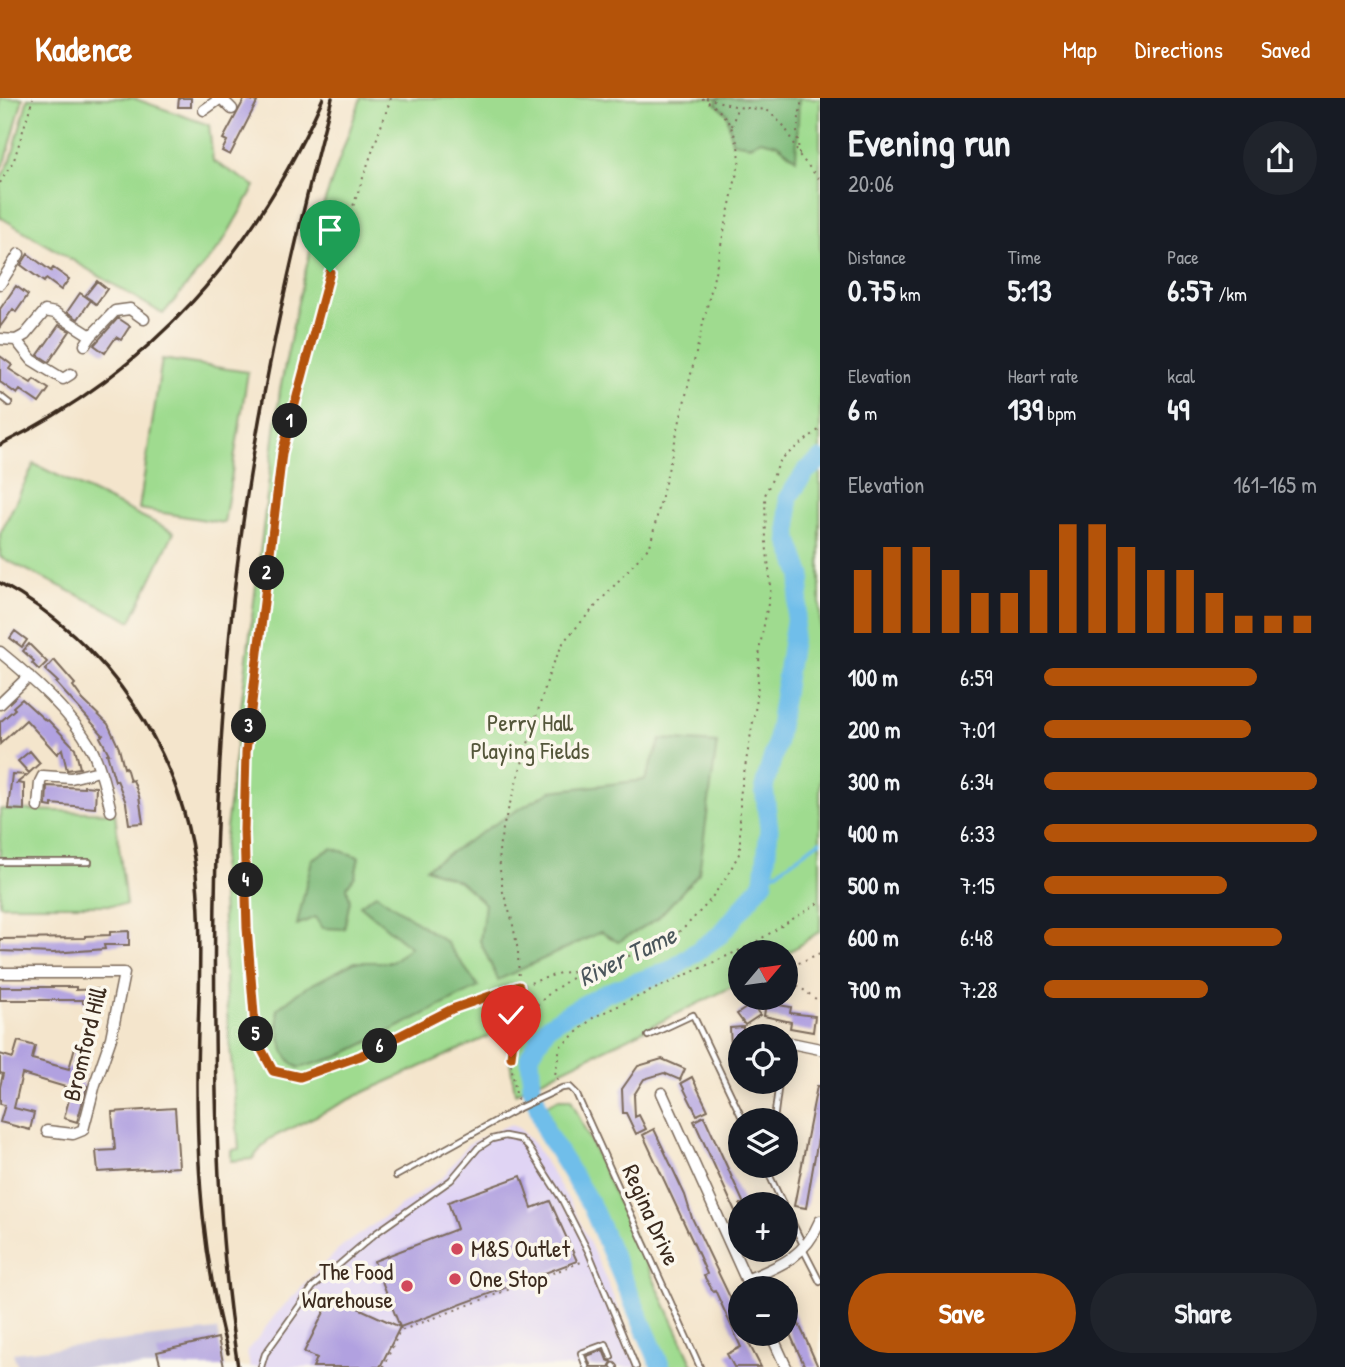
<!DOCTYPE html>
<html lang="en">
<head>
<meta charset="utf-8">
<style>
  :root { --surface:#171b24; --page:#20242c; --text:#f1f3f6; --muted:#9ea1a6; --accent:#b45309 }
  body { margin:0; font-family:"Patrick Hand",sans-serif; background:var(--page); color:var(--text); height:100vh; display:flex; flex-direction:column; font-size:26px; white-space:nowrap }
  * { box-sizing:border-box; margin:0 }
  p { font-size:23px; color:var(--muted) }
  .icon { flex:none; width:38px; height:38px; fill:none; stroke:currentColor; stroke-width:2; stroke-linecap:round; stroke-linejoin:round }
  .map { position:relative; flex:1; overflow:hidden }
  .side { display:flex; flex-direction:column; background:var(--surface); width:525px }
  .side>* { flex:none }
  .needle { width:46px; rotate:61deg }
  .tools { position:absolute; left:728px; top:842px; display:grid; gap:14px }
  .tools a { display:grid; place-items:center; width:70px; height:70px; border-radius:50%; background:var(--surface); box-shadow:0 4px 18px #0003; font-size:35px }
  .pin { position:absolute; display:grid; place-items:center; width:60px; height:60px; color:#fff; margin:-72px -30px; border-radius:50% 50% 50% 0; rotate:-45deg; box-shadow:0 0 7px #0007 }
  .pin .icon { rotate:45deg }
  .km { position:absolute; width:35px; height:35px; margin:-18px; border-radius:50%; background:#222; color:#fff; font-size:19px; line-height:35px; text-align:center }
  .round { display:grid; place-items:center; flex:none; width:74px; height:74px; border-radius:37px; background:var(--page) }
  .headline { display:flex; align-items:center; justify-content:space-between; height:119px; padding:0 28px }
  h1 { font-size:38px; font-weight:700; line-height:52px }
  .metrics { display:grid; grid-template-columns:repeat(3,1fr); gap:10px; height:119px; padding:7px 28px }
  .metrics div { display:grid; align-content:center }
  .metrics b { font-size:30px; font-weight:700 }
  .metrics small { font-size:19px; font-weight:400 }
  .metrics p { font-size:19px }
  .chart { height:196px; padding:14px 28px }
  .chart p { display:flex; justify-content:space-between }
  .chart svg { width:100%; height:126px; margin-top:7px; stroke:var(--accent); stroke-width:6 }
  .cta { display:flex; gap:14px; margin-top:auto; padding:14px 28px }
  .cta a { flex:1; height:80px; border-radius:42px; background:var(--accent); color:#fff; font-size:28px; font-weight:700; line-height:80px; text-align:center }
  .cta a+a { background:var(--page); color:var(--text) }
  ul { padding:0 28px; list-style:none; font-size:23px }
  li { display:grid; grid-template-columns:112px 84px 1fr; align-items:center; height:52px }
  li i { height:18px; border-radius:9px; background:var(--accent) }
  header { display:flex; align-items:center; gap:42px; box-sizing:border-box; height:98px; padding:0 35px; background:var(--accent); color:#fff }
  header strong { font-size:33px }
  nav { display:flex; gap:38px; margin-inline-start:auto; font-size:24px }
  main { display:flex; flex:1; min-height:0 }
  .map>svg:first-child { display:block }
  .built { fill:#e0d4f4 }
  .industrial { fill:#c4c0db }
  .green { fill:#9fdb8f; stroke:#6d8256; stroke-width:2 }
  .forest { fill:#7fbb7a; stroke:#5d724c; stroke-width:2 }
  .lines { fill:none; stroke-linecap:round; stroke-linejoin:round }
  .stream { stroke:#70beea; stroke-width:3.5 }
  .river { stroke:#70beea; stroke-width:19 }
  .building { fill:#b1a1e0 }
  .lane-casing { stroke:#7c6b5b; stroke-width:8 }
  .street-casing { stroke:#7c6b5b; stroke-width:13 }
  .path { stroke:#7c6b5b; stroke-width:2; stroke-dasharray:2 5; stroke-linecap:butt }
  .lane { stroke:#fff; stroke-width:4.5 }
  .street { stroke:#fff; stroke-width:10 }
  .rail { stroke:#3b2a1e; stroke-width:3.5 }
  .route-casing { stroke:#fff; stroke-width:14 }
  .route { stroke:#b45309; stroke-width:9 }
  .poi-dot { fill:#d1495b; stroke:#fbf7ec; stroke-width:2.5 }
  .labels { text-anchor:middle; stroke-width:7; stroke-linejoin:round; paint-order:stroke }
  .park-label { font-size:24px; fill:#54563a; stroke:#fbf7ec }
  .street-label { font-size:24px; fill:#3b2a1e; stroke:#fbf7ec }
  .poi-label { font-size:24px; fill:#3b2a1e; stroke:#fbf7ec; text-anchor:start }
  .water-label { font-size:26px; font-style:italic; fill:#4b565b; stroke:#fbf7ec }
</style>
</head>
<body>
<header>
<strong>Kadence</strong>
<nav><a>Map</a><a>Directions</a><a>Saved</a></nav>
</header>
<main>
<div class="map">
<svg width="820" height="1269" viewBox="0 0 820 1269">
  <rect width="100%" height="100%" fill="#fbf7ec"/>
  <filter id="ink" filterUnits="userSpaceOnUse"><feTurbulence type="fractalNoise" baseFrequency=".0143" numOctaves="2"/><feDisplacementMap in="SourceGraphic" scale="14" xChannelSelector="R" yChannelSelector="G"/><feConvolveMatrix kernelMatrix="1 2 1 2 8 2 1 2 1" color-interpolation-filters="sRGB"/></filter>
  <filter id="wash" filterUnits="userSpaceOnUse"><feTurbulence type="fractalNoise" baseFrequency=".00686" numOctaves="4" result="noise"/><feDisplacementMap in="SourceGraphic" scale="28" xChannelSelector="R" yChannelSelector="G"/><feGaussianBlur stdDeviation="1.57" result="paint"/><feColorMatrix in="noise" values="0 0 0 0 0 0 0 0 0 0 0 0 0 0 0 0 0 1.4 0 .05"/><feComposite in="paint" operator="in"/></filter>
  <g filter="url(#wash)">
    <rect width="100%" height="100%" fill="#f4e5cc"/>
    <path class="built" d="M 511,1026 L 519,1030 L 534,1046 L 573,1109 L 606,1181 L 642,1269 L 250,1269 L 247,1254 L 275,1217 L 342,1148 L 443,1079 L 468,1046 Z"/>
    <path class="industrial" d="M 217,1232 L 225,1269 L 18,1269 L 13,1255 Z"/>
    <path class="green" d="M 0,0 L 23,0 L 6,62 L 0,71 Z
      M 28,0 L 133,0 L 209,27 L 213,63 L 255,88 L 221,147 L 163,216 L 0,119 L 0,81 L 11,62 Z
      M 361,0 L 820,0 L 820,833 L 786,856 L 786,854 L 740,854 L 740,885 L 515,995 L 505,931 L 369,992 L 269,1041 L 252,1061 L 231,1063 L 231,1052 L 239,1051 L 226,903 L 221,771 L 280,292 L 297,208 L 317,125 Z
      M 162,261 L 248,274 L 224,425 L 139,411 Z
      M 34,366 L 174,434 L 131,523 L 0,459 L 0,436 Z
      M 0,711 L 115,715 L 126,807 L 0,807 Z
      M 558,1001 L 571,1001 L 694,1269 L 666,1269 L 613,1138 L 576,1067 L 555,1034 L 546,1007 Z"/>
    <path class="forest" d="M 718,0 L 799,0 L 796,61 L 777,46 L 761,42 L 750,47 L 732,44 L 727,16 L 716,6 Z
      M 661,641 L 717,645 L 699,775 L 657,821 L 618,844 L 601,834 L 498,882 L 480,843 L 485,806 L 459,783 L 426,770 L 512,715 L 551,693 L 645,682 Z
      M 332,750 L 359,759 L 355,778 L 347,789 L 350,803 L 344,831 L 322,830 L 315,819 L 297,827 L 312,761 Z
      M 376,796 L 446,844 L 479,889 L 338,959 L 299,970 C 279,959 279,933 277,911 L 303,891 L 355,864 L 392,864 L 410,849 L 360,807 Z"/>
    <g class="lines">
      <path class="stream" d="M 764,783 L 820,743"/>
      <path class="river" d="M 661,1269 L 591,1107 L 546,1034 L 532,989 L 530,957 L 547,929 L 572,913 L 608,894 L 671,872 L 721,836 L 764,783 L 769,731 L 764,689 L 776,648 L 802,478 L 789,442 L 788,400 L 806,373 L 820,362"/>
    </g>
    <g id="blocks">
      <path class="building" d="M 179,0 L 191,0 L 191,9 L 178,9 Z
        M 245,0 L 257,4 L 230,57 L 222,53 L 227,43 L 223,41 Z
        M 28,156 L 51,173 L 53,170 L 69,181 L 61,192 L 46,181 L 44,184 L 21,167 Z
        M 97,183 L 107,191 L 96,206 L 85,198 Z
        M 16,188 L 28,197 L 16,214 L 13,211 L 0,229 L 0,211 Z
        M 80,195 L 91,202 L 78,221 L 67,214 Z
        M 118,220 L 130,228 L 121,242 L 116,239 L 105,255 L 94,247 Z
        M 59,227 L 70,233 L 49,264 L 38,257 Z
        M 0,258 L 12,267 L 9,271 L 31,285 L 34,281 L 49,291 L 39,305 L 20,292 L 17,296 L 0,284 Z
        M 15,533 L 27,542 L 22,549 L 10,540 Z
        M 29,546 L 47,564 L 39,572 L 32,565 L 34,563 L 23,553 Z
        M 54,562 L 75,586 L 73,588 L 83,602 L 108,626 L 119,650 L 124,670 L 126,669 L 130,683 L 133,682 L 139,698 L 143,725 L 129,726 L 126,705 L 117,682 L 115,683 L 107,656 L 109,656 L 100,639 L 103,637 L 56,585 L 58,584 L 45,572 Z
        M 22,601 L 46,623 L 48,622 L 75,650 L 80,670 L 67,672 L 62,651 L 57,656 L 26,622 L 0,646 L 0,624 L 15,611 L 13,609 Z
        M 30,653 L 40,665 L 29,675 L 18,663 Z
        M 12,676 L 27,677 L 17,685 L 24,686 L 24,712 L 8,711 Z
        M 47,688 L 84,690 L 84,688 L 96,689 L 95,710 L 52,706 L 52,709 L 46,708 Z
        M 129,833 L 129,847 L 104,847 L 105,851 L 53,855 L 0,853 L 0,841 L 85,840 L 85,838 L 110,837 L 110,834 Z
        M 0,889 L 76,889 L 76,892 L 102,891 L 102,905 L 83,905 L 83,902 L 0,902 Z
        M 766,905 L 791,909 L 790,915 L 815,918 L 813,934 L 790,930 L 791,924 L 764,918 Z
        M 752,906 L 760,917 L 745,927 L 737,916 Z
        M 743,929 L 743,938 L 740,938 L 740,947 L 731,948 L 730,930 Z
        M 18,943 L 35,948 L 32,961 L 69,971 L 76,945 L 92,950 L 81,987 L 87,988 L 77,1024 L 64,1020 L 72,991 L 22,976 L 14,1010 L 34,1015 L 30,1032 L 0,1024 L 5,1007 L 0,1006 L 0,989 L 3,976 L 0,975 L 0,956 L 13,960 Z
        M 662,961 L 685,971 L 680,982 L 664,975 L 644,981 L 634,997 L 635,1019 L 639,1017 L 646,1031 L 636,1036 L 626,1015 L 623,1015 L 622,991 L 638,968 Z
        M 692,979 L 708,1012 L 697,1017 L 681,985 Z
        M 817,988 L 820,988 L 820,1029 L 806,1110 L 794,1108 Z
        M 175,1010 L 179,1069 L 98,1074 L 96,1053 L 115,1052 L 112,1014 Z
        M 704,1018 L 744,1106 L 740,1106 L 740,1124 L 694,1023 Z
        M 654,1031 L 685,1097 L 692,1120 L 740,1220 L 740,1236 L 744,1236 L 761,1269 L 734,1269 L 727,1256 L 741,1249 L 715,1192 L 713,1193 L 704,1178 L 707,1176 L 692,1142 L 643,1037 Z
        M 521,1078 L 532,1110 L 550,1103 L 577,1163 L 400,1229 L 380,1269 L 313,1269 L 317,1260 L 304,1254 L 332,1198 L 400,1229 L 374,1163 L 457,1131 L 448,1104 Z
        M 786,1199 L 804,1237 L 818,1269 L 805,1269 L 794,1245 L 786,1227 Z
        M 218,1240 L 224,1269 L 161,1269 L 157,1254 Z
        M 603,1252 L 607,1262 L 612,1264 L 609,1269 L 591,1269 L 587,1258 Z"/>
    </g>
  </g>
  <g filter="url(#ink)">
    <use href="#blocks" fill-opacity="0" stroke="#7c6b5b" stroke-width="2"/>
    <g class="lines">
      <defs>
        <path id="lane" d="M 0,298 L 9,305
          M 0,764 L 89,764
          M 648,938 L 693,917 L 743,1022
          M 774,1022 L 779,984
          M 765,1068 L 783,1106
          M 396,1078 L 519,1010 L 562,990 L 570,989 L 576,995 L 700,1269
          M 786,1111 L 804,1149
          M 803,1151 L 820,1184
          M 614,1268 L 615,1269
          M 261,1269 L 265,1256 L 313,1189 L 376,1135 L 451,1082 L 478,1050 L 492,1041 L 505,1038 L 520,1041 L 529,1050 L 561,1100 L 589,1155 L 636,1269
          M 586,1269 L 581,1255 L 606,1246 L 611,1259"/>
        <path id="street" d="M 221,0 L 232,11
          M 204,12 L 221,0
          M 0,186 L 19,156
          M 0,241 L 16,242 L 32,262 L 63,281 L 71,276
          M 16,242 L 25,237 L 45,213 L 55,215 L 91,238 L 115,213 L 130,211 L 144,221
          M 85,247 L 91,238
          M 0,554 C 32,580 71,614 91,650 C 101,669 106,693 111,713
          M 0,606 L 29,578
          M 38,709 L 40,684 L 43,678 L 71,680 L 99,673
          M 0,875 L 124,875 L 111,940 L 95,986 L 83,1032 L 73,1036 L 47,1033
          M 786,944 L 820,951
          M 662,995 L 750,1190
          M 746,1182 C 780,1168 805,1159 820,1123
          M 771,1236 L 786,1269"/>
      </defs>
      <use href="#lane" class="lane-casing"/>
      <use href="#street" class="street-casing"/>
      <path class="path" d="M 391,0 L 330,174 L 282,355 L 253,583 L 246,654 L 244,732 L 247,830 L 256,941 L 273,973 L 300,979 L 360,958 L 452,911 L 560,875 L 584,872
        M 706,0 L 738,9 L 767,12 L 785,29 L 799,57 L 820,82
        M 732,28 L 737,10
        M 799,56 L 797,33 L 802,0
        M 0,85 L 14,62 L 33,0
        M 786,871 L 820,855
        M 786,879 L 820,904
        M 514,948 L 521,922 L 552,893 L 584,872 L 629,858 L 682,832 L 707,806 L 726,780 L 740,754 L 740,698 L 757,601 L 760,548 L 771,490 L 766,444 L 765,397 L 781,361 L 820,331
        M 558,982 L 555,977 L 560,949 L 594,919 L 751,847 L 820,804
        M 517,1002 L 511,966 L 519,888 L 518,853 L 512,822 L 503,794 L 500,772 L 499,749 L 505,722 L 550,573 L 564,543 L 650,448 L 712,188 L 740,61 C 737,34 726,12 701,0
        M 383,1269 L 400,1233 L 584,1163"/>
      <use href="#lane" class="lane"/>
      <use href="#street" class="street"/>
      <path class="rail" d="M 0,347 C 152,272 255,154 323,0
        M 0,485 C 109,544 182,653 196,776 C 204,845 197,917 197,987 C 197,1078 204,1167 228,1255
        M 238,1269 C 220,1157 216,1042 215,929 C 212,745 221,559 250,377 C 270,250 299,124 332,0"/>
    </g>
  </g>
  <g class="lines" filter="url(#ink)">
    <defs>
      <path id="route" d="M 330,174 L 282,355 L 246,654 L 244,732 L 247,830 L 256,941 L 273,973 L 300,979 L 360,958 L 452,911 L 519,888 L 511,959"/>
    </defs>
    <use href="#route" class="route-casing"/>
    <use href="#route" class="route"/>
  </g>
  <g class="poi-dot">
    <circle cx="457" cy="1151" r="7"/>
    <circle cx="455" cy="1181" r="7"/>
    <circle cx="407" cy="1188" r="7"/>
  </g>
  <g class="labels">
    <g class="park-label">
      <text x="530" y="633">Perry Hall<tspan x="530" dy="28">Playing Fields</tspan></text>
    </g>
    <g class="street-label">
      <text transform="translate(85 946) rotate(-76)" y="8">Bromford Hill</text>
      <text transform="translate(651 1117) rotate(66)" y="8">Regina Drive</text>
    </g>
    <g class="poi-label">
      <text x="471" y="1159">M&amp;S Outlet</text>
      <text x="393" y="1182" text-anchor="end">The Food<tspan x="393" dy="28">Warehouse</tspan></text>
      <text x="469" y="1189">One Stop</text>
    </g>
    <g class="water-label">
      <text transform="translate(627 858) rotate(-26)" y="9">River Tame</text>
    </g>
  </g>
</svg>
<div class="tools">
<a><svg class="needle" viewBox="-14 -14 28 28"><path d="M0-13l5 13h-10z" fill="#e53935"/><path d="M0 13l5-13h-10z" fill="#9ea1a6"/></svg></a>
<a><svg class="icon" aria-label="locate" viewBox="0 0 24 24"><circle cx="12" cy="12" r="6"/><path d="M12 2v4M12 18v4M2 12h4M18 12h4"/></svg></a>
<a><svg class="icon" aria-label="layers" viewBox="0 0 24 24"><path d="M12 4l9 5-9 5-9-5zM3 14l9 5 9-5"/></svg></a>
<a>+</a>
<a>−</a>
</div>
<div class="pin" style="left:330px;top:174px;background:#1e9e55"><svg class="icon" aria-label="arrive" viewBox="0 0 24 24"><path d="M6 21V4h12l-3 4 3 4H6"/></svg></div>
<div class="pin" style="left:511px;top:959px;background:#d93025"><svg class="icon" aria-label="check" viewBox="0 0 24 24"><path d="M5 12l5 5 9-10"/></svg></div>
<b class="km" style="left:290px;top:323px">1</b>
<b class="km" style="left:267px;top:475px">2</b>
<b class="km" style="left:249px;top:628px">3</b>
<b class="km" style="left:246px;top:782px">4</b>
<b class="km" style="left:256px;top:936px">5</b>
<b class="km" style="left:380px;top:948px">6</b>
</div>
<section class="side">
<div class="headline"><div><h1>Evening run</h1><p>20:06</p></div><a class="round"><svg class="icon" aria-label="share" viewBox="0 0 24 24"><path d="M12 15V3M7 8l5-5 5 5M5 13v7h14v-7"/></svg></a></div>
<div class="metrics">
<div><p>Distance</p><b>0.75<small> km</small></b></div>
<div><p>Time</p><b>5:13</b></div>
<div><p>Pace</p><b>6:57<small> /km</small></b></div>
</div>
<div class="metrics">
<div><p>Elevation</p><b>6<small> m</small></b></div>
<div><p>Heart rate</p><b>139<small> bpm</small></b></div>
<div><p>kcal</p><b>49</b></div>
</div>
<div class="chart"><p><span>Elevation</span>161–165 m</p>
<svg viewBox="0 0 160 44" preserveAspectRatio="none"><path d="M5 44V22M15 44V14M25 44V14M35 44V22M45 44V30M55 44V30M65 44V22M75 44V6M85 44V6M95 44V14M105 44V22M115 44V22M125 44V30M135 44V38M145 44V38M155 44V38"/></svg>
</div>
<ul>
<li><b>100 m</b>6:59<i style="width:78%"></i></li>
<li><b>200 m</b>7:01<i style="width:76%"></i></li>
<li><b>300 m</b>6:34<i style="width:100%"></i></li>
<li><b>400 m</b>6:33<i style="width:100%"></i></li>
<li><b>500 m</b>7:15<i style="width:67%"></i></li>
<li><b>600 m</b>6:48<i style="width:87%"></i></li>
<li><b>700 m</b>7:28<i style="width:60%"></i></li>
</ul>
<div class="cta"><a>Save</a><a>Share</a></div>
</section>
</main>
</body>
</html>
